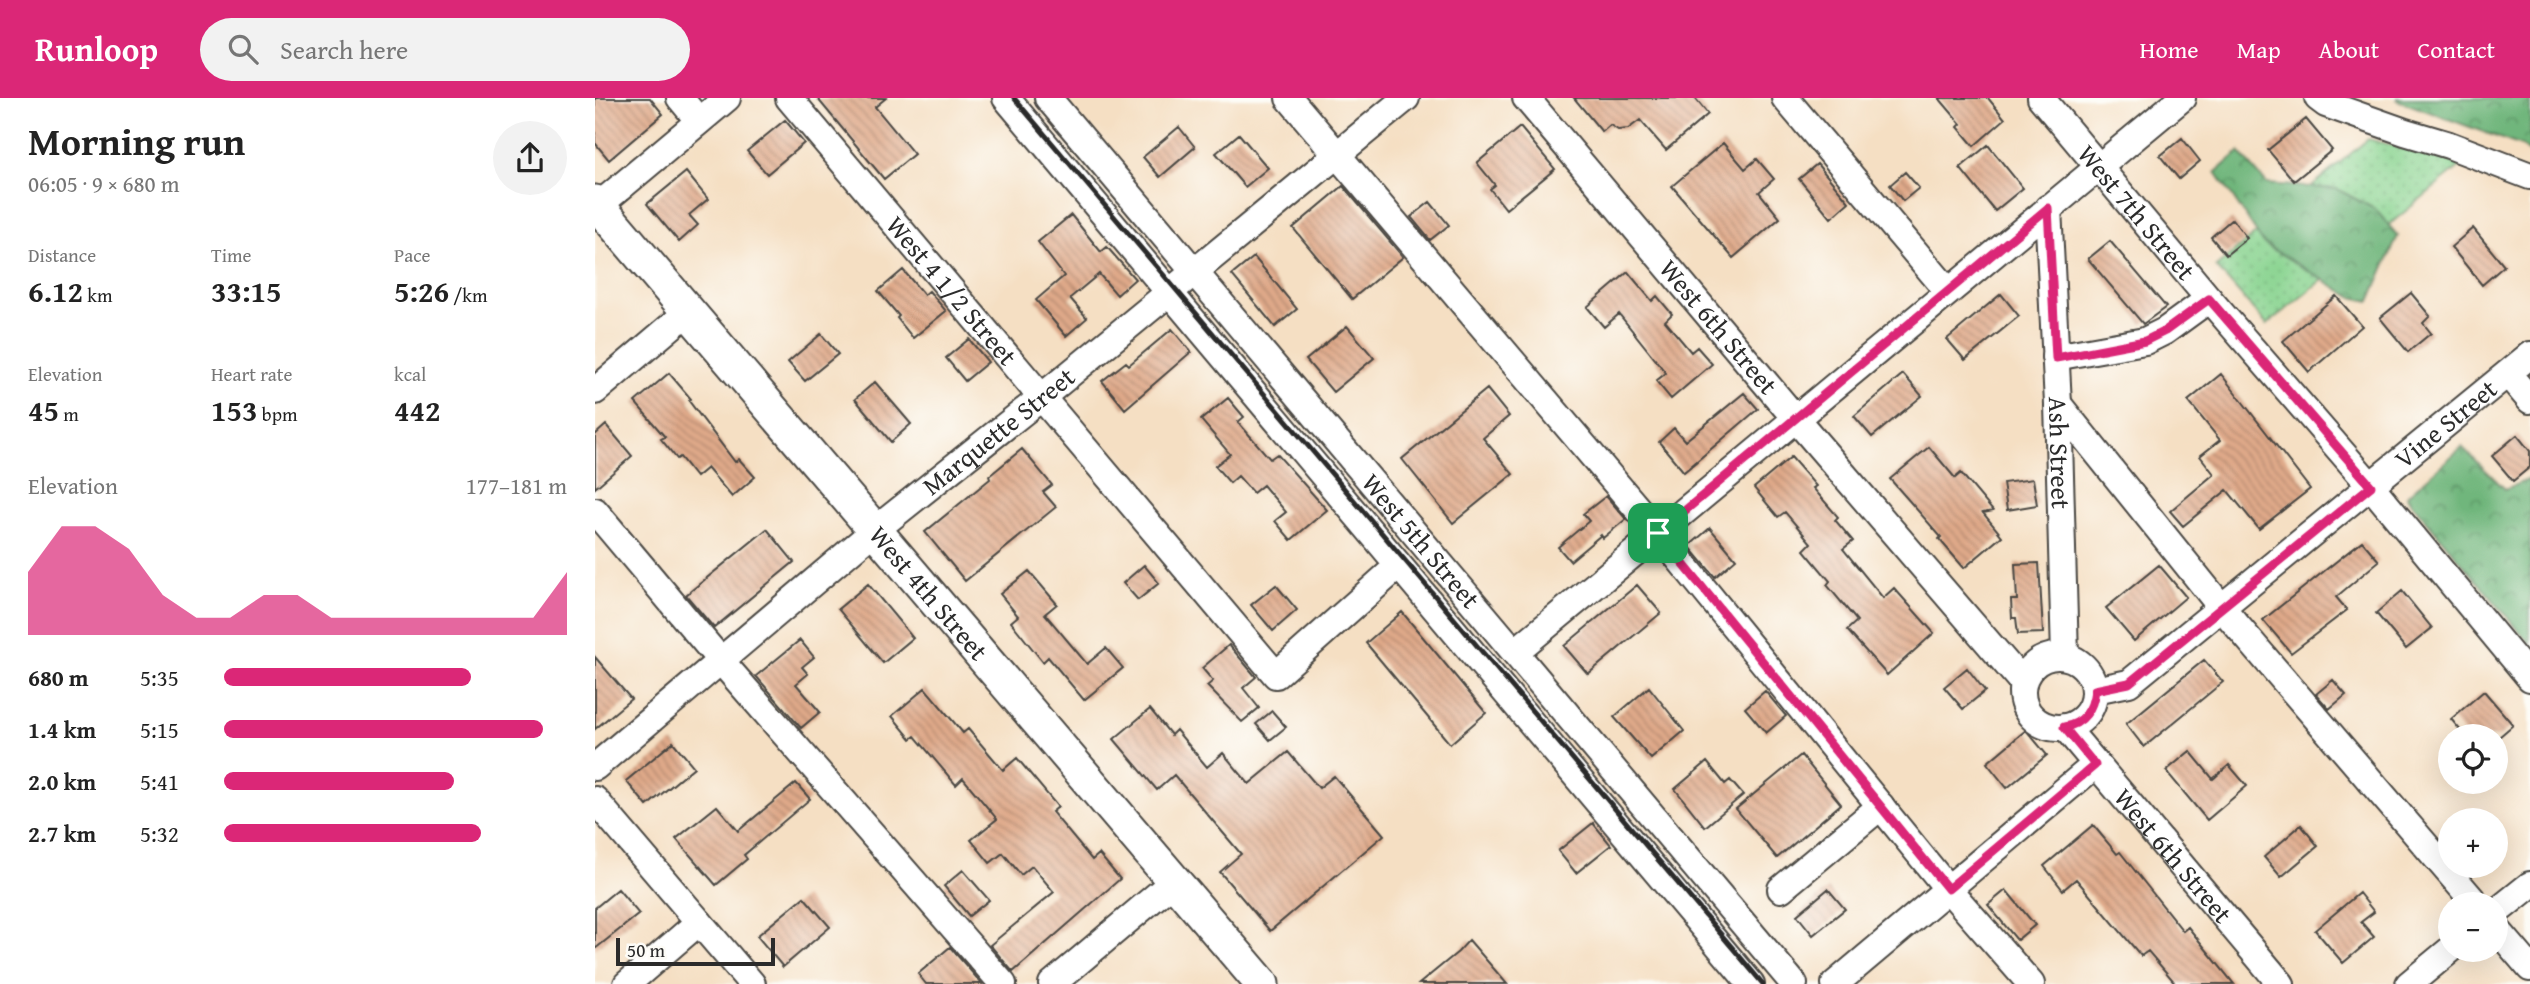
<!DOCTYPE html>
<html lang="en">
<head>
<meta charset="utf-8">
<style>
  :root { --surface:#fff; --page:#f2f2f2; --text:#222; --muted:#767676; --accent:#db2777 }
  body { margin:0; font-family:"Gentium Book Plus",serif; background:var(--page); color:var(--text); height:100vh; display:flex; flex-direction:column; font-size:26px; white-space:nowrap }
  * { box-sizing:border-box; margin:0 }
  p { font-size:23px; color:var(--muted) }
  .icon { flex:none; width:38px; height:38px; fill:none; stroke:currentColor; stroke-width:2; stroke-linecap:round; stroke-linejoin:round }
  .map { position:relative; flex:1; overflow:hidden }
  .drawer { display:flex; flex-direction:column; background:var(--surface); width:595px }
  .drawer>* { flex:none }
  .buttons { position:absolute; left:1843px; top:626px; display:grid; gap:14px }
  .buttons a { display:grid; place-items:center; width:70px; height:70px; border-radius:50%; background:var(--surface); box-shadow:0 7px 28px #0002; font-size:35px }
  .scale { position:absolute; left:21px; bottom:18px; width:159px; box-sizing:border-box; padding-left:7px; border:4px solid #2b2b2b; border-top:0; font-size:19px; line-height:24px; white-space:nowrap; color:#2b2b2b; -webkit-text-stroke:5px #fdfcf7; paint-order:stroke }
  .pin { position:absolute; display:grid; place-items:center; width:60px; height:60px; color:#fff; margin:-30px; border-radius:14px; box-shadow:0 4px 10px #0006 }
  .round { display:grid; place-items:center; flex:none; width:74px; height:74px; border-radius:37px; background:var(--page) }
  .overview { display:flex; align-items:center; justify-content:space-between; height:119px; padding:0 28px }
  h1 { font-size:38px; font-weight:600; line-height:52px }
  .figures { display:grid; grid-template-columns:repeat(3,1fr); gap:10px; height:119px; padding:7px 28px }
  .figures div { display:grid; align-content:center }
  .figures b { font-size:30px; font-weight:600 }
  .figures small { font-size:19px; font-weight:400 }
  .figures p { font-size:19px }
  .chart { height:196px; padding:14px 28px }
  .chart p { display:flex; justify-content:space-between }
  .chart svg { width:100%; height:126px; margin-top:7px; fill:var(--accent); opacity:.7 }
  ul { padding:0 28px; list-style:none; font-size:23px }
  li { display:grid; grid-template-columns:112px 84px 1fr; align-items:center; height:52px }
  li i { height:18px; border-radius:9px; background:var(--accent) }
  header { display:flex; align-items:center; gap:42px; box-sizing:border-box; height:98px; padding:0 35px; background:var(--accent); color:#fff }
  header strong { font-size:33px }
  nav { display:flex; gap:38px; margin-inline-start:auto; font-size:24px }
  .search { width:490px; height:63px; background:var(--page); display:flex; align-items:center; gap:18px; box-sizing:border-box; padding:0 24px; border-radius:38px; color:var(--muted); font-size:26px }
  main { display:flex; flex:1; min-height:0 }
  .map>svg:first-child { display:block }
  .grass { fill:url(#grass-dots); stroke:#5a805e; stroke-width:2 }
  .forest { fill:url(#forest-crowns); stroke:#4d7053; stroke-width:2 }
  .building { fill:url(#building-back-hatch) }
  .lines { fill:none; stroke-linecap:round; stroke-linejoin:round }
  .minor-casing { stroke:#494642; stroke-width:30 }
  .major-casing { stroke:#494642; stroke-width:37 }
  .minor { stroke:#fff; stroke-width:26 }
  .major { stroke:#fff; stroke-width:33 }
  .rail { stroke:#2b2b2b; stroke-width:5 }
  .route-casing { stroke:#fff; stroke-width:14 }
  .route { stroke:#db2777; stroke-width:9 }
  .labels { text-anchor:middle; stroke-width:5; stroke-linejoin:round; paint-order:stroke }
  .street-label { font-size:26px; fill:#2b2b2b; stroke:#fdfcf7 }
</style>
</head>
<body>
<header>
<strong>Runloop</strong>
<div class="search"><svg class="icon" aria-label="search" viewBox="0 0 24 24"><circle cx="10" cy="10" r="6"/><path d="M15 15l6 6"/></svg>Search here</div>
<nav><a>Home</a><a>Map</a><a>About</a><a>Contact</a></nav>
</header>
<main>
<section class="drawer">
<div class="overview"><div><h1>Morning run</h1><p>06:05 · 9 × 680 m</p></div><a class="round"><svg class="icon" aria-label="share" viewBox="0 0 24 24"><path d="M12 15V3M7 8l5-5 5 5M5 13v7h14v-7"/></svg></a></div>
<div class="figures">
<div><p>Distance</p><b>6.12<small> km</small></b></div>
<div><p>Time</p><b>33:15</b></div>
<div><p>Pace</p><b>5:26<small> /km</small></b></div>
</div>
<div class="figures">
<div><p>Elevation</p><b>45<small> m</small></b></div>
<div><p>Heart rate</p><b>153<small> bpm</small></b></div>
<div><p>kcal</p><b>442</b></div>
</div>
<div class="chart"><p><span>Elevation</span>177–181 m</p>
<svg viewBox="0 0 160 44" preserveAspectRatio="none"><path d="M0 44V22L10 6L20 6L30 14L40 30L50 38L60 38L70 30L80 30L90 38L100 38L110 38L120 38L130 38L140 38L150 38L160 22V44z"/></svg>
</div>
<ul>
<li><b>680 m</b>5:35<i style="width:72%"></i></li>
<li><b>1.4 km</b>5:15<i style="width:93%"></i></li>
<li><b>2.0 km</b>5:41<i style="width:67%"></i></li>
<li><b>2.7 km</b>5:32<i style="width:75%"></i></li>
</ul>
</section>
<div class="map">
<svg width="1935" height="886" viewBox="0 0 1935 886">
  <defs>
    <pattern id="grass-dots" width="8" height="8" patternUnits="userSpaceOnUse" patternTransform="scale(1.75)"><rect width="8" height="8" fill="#8ad491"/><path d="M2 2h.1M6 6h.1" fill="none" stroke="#77b67d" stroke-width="1.8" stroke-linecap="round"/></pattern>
    <pattern id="forest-crowns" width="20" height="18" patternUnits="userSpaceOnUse" patternTransform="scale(1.75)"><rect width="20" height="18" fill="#6fb67b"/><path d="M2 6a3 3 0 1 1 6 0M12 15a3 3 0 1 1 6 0" fill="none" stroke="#5b9465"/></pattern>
    <pattern id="building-back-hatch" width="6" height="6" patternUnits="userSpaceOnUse" patternTransform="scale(1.75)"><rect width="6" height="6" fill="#dfa989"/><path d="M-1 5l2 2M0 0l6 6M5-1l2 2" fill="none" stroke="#b58a70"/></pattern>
  </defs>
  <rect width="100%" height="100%" fill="#fdfcf7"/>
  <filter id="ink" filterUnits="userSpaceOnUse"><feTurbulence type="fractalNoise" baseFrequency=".0143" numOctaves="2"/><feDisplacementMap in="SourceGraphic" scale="14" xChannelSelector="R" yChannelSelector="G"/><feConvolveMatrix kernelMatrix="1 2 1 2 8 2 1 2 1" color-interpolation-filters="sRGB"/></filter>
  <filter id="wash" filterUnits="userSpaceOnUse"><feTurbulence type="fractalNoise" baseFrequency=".00686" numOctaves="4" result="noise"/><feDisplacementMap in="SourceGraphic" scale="28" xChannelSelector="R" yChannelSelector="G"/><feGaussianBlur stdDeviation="1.57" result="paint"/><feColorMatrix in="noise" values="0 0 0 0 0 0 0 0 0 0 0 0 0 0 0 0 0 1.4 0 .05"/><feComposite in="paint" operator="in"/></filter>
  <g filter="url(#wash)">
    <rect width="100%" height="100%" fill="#f5dfc3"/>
    <path class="grass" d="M 1773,41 L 1868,66 L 1672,227 L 1621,169 Z"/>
    <path class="forest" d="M 1803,0 L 1935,0 L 1935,54 L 1926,48 L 1802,2 Z
      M 1644,54 L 1672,86 L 1742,91 L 1780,111 L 1803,138 L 1775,203 L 1757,199 L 1669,146 L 1621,74 Z
      M 1867,349 L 1910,391 L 1935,381 L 1935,546 L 1811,398 Z"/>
    <g id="blocks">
      <path class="building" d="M 0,0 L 55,0 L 68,16 L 14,62 L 0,45 Z
        M 222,0 L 291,0 L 280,9 L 319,56 L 289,81 Z
        M 979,0 L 1100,0 L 1113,16 L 1071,52 L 1045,22 L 1033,31 L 1023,32 L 1015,27 L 1007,34 Z
        M 1344,0 L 1393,0 L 1410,21 L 1379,48 L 1363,29 L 1366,26 Z
        M 1711,21 L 1737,52 L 1699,83 L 1673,52 Z
        M 190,22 L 209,45 L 172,76 L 152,53 Z
        M 584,29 L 600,49 L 565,79 L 548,59 Z
        M 925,29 L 960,71 L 911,111 L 895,91 L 900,87 L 882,65 Z
        M 644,36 L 673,70 L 650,89 L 621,55 Z
        M 1587,40 L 1605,63 L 1584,81 L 1565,58 Z
        M 1128,45 L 1150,71 L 1162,61 L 1179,81 L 1164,94 L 1185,120 L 1138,160 L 1077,88 Z
        M 1393,47 L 1428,90 L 1400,113 L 1365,70 Z
        M 1222,66 L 1254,104 L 1236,120 L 1204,81 Z
        M 91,74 L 113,101 L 94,117 L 103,127 L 84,144 L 52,106 Z
        M 1310,74 L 1324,90 L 1308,103 L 1295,87 Z
        M 748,88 L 808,159 L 757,201 L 698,130 Z
        M 835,104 L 854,127 L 835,142 L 816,119 Z
        M 476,117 L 506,154 L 512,149 L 540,181 L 522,197 L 504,176 L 475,200 L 492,220 L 471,238 L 441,202 L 469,178 L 443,144 Z
        M 1637,121 L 1652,140 L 1631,157 L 1616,139 Z
        M 1878,130 L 1909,168 L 1887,187 L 1856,149 Z
        M 1515,143 L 1571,209 L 1548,226 L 1493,161 Z
        M 659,159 L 702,211 L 680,229 L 637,177 Z
        M 308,172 L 329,197 L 334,193 L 351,213 L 318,240 L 302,220 L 304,218 L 283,193 Z
        M 1033,174 L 1057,203 L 1062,198 L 1077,216 L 1070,223 L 1096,254 L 1102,249 L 1117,266 L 1076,301 L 1061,283 L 1071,275 L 1024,216 L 1009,229 L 992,209 Z
        M 1816,195 L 1835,218 L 1828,225 L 1836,235 L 1813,254 L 1785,220 Z
        M 1406,196 L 1424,218 L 1370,262 L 1352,241 Z
        M 1741,198 L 1767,228 L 1714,274 L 1688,243 Z
        M 752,228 L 779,260 L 738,294 L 711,262 Z
        M 577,231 L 596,254 L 530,311 L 507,283 L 531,264 L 534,267 Z
        M 226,236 L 243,256 L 210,283 L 193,264 Z
        M 374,241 L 393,264 L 370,283 L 351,260 Z
        M 74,275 L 96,301 L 94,303 L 140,364 L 144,361 L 160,379 L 137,399 L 112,370 L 101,379 L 85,359 L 82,361 L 66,341 L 70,339 L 40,304 Z
        M 1308,276 L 1327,298 L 1277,339 L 1259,318 Z
        M 1626,276 L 1715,391 L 1664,431 L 1632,392 L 1588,428 L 1575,413 L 1619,376 L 1605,358 L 1625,342 L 1593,303 Z
        M 280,284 L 316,326 L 296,344 L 260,301 Z
        M 892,291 L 914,318 L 888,340 L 918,376 L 858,425 L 807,361 Z
        M 1149,295 L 1163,311 L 1089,374 L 1064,344 L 1079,330 L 1090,343 Z
        M 633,300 L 649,319 L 643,324 L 675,361 L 682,356 L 732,412 L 696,442 L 680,423 L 691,414 L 668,387 L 658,395 L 643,378 L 635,385 L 620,368 L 635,356 L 606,322 Z
        M 11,327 L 37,358 L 0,390 L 0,337 Z
        M 1922,337 L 1935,353 L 1935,369 L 1918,383 L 1897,358 Z
        M 1334,349 L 1360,380 L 1366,375 L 1398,413 L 1388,415 L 1407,438 L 1369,470 L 1344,441 L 1346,439 L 1295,381 Z
        M 427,351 L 457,387 L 448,394 L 461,409 L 370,483 L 330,434 L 395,381 L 394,378 Z
        M 1196,359 L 1221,388 L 1218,390 L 1243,419 L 1240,422 L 1258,443 L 1248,451 L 1288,500 L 1299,490 L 1339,535 L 1292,577 L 1252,532 L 1262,523 L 1232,487 L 1235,483 L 1209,452 L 1216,445 L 1190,414 L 1183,419 L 1159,390 Z
        M 1438,381 L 1442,407 L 1412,412 L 1408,385 Z
        M 1011,398 L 1031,421 L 1008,440 L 1006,437 L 975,463 L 963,449 L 994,423 L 988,416 Z
        M 1115,430 L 1141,461 L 1120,479 L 1094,448 Z
        M 172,431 L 199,464 L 119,530 L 91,497 Z
        M 1767,443 L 1784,463 L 1741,499 L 1752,512 L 1696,555 L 1668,522 Z
        M 1444,465 L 1448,535 L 1423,536 L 1421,520 L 1417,520 L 1416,502 L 1422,502 L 1420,466 Z
        M 549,467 L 564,485 L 543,502 L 528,485 Z
        M 1564,467 L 1591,499 L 1539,543 L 1511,510 Z
        M 434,473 L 462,506 L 450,516 L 492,566 L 511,550 L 528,570 L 489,602 L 453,559 L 448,564 L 416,524 L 423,518 L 405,496 Z
        M 273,486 L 318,540 L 288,565 L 243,511 Z
        M 681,487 L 702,512 L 678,533 L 656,507 Z
        M 1042,487 L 1066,515 L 993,576 L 969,548 Z
        M 1807,493 L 1837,530 L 1811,551 L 1781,515 Z
        M 807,514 L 891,615 L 855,646 L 771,545 Z
        M 205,542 L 219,559 L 207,569 L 213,576 L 201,586 L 225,614 L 206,630 L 161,578 Z
        M 634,547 L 661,579 L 648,590 L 664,610 L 647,624 L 612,588 L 618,583 L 607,570 Z
        M 0,559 L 36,601 L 0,631 Z
        M 1609,562 L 1628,584 L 1549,649 L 1531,626 Z
        M 1372,570 L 1390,593 L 1368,611 L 1349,589 Z
        M 1738,582 L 1751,597 L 1734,611 L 1721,596 Z
        M 1054,589 L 1089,633 L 1056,661 L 1019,619 Z
        M 330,590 L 368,635 L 373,631 L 408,672 L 422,660 L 463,709 L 457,714 L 497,762 L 504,756 L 525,781 L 418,874 L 395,847 L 459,794 L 437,768 L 426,777 L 408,755 L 395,765 L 376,742 L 402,721 L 368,680 L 361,687 L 320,638 L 316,641 L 297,618 Z
        M 1170,593 L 1191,618 L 1171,635 L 1150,610 Z
        M 1889,593 L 1918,627 L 1904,639 L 1871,639 L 1856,621 Z
        M 555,611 L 576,637 L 581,632 L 612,669 L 628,655 L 654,686 L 693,654 L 724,690 L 739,678 L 789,737 L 675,833 L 625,774 L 646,756 L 579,677 L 562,692 L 519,641 Z
        M 677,613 L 691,629 L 675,642 L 661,626 Z
        M 1431,632 L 1452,657 L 1412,690 L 1392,665 Z
        M 78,644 L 99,669 L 52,708 L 31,683 Z
        M 1595,653 L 1618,681 L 1634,667 L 1652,688 L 1612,722 L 1571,673 Z
        M 1206,657 L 1246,706 L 1182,760 L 1141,711 Z
        M 1112,664 L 1130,686 L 1135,682 L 1148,697 L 1110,729 L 1080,691 Z
        M 201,685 L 215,701 L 149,757 L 152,761 L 121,787 L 81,741 L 122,708 L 143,733 Z
        M 998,725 L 1016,747 L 981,775 L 963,753 Z
        M 1498,727 L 1522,756 L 1525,754 L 1588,833 L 1593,829 L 1639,886 L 1581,886 L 1553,853 L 1546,858 L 1481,781 L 1468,792 L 1449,768 Z
        M 1706,727 L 1723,748 L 1686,779 L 1669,759 Z
        M 368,772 L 394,802 L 374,818 L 349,788 Z
        M 23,791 L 44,816 L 0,851 L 0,810 Z
        M 1233,791 L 1250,811 L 1218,837 L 1202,817 Z
        M 1411,792 L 1440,827 L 1422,842 L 1393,807 Z
        M 1764,795 L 1779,814 L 1766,824 L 1779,839 L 1748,865 L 1720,832 Z
        M 209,799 L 235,829 L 188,869 L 162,838 Z
        M 874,842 L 912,886 L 824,886 L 863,854 Z
        M 355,849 L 387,886 L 331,886 L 323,876 Z"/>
    </g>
  </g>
  <g filter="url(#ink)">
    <use href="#blocks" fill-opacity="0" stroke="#494642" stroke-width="2"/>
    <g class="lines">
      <defs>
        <g id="minor">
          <path d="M 85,0 L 104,23"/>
          <path id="s1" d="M 194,0 L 681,577 L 803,468"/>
          <path d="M 411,0 L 1156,886"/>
          <path id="s2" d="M 453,0 L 1199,886"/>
          <path d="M 694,0 L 1063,435 L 1353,791 L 1436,886"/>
          <path id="s3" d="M 931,0 L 1200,320 L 1428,585"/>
          <path d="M 1190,0 L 1353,193"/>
          <path id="s4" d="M 1446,0 L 1614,201 L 1776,388 L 1935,580"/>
          <path d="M 1723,0 L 1731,6 L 1810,34 L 1854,47 L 1935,78"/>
          <path d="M 3,108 L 132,0"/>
          <path id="s5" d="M 1453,110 L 1463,306 L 1470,558"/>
          <path d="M 1460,259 L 1550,243 L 1570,233 L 1614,201"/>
          <path d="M 1913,276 L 1935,302"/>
          <path d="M 0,293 L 94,213"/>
          <path d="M 1463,306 L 1627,510 L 1882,807"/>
          <path d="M 0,413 L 126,563 L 408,886"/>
          <path d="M 920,554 L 1587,0"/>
          <circle cx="1463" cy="594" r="36"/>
          <path id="s6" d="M 1500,592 L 1534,585 L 1935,257"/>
          <path id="s7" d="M 1470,629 L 1686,886"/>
          <path id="s8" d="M 0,669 L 280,432 L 447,299 L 811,0"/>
          <path d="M 0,702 L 157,886"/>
          <path d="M 1186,791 L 1286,708"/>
          <path d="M 1900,815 L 1935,787"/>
          <path d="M 1900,829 L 1935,870"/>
          <path d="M 32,886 L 104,824"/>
          <path d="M 457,886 L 579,783"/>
          <path d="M 1240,886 L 1500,667"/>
          <path d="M 1814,886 L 1855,852"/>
        </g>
        <g id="major">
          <path id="s9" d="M 0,104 L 667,886"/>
        </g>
      </defs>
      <use href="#minor" class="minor-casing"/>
      <use href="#major" class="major-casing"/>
      <use href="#minor" class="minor"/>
      <use href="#major" class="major"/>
      <path class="rail" d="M 419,0 L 1168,886"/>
    </g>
  </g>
  <g class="lines" filter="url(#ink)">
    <defs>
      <path id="route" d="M 1453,110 L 1461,260 L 1550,243 L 1570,233 L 1614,201 L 1776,388 L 1534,585 L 1500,592 C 1498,610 1489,626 1469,629 L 1500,667 L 1353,791 L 1063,435 Z"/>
    </defs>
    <use href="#route" class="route-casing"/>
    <use href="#route" class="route"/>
  </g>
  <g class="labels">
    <g class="street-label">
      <text dy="9" stroke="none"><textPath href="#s4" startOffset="149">West 7th Street</textPath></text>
      <text dy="9" stroke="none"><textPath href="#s1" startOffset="252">West 4 1/2 Street</textPath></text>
      <text dy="9" stroke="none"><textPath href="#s3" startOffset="299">West 6th Street</textPath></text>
      <text dy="9" stroke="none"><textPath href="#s6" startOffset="444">Vine Street</textPath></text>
      <text dy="9" stroke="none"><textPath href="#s8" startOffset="525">Marquette Street</textPath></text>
      <text dy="9" stroke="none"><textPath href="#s5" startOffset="245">Ash Street</textPath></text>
      <text dy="9" stroke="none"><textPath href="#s2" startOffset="579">West 5th Street</textPath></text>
      <text dy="9" stroke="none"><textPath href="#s9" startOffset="514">West 4th Street</textPath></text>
      <text dy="9" stroke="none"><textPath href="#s7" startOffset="168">West 6th Street</textPath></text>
    </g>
  </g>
</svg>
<div class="buttons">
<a><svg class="icon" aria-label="locate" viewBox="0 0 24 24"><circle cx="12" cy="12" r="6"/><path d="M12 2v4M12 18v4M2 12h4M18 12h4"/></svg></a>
<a>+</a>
<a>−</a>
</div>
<div class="scale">50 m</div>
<div class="pin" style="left:1063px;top:435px;background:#1e9e55"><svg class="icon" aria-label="arrive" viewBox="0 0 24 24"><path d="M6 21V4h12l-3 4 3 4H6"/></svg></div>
</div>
</main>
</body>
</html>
